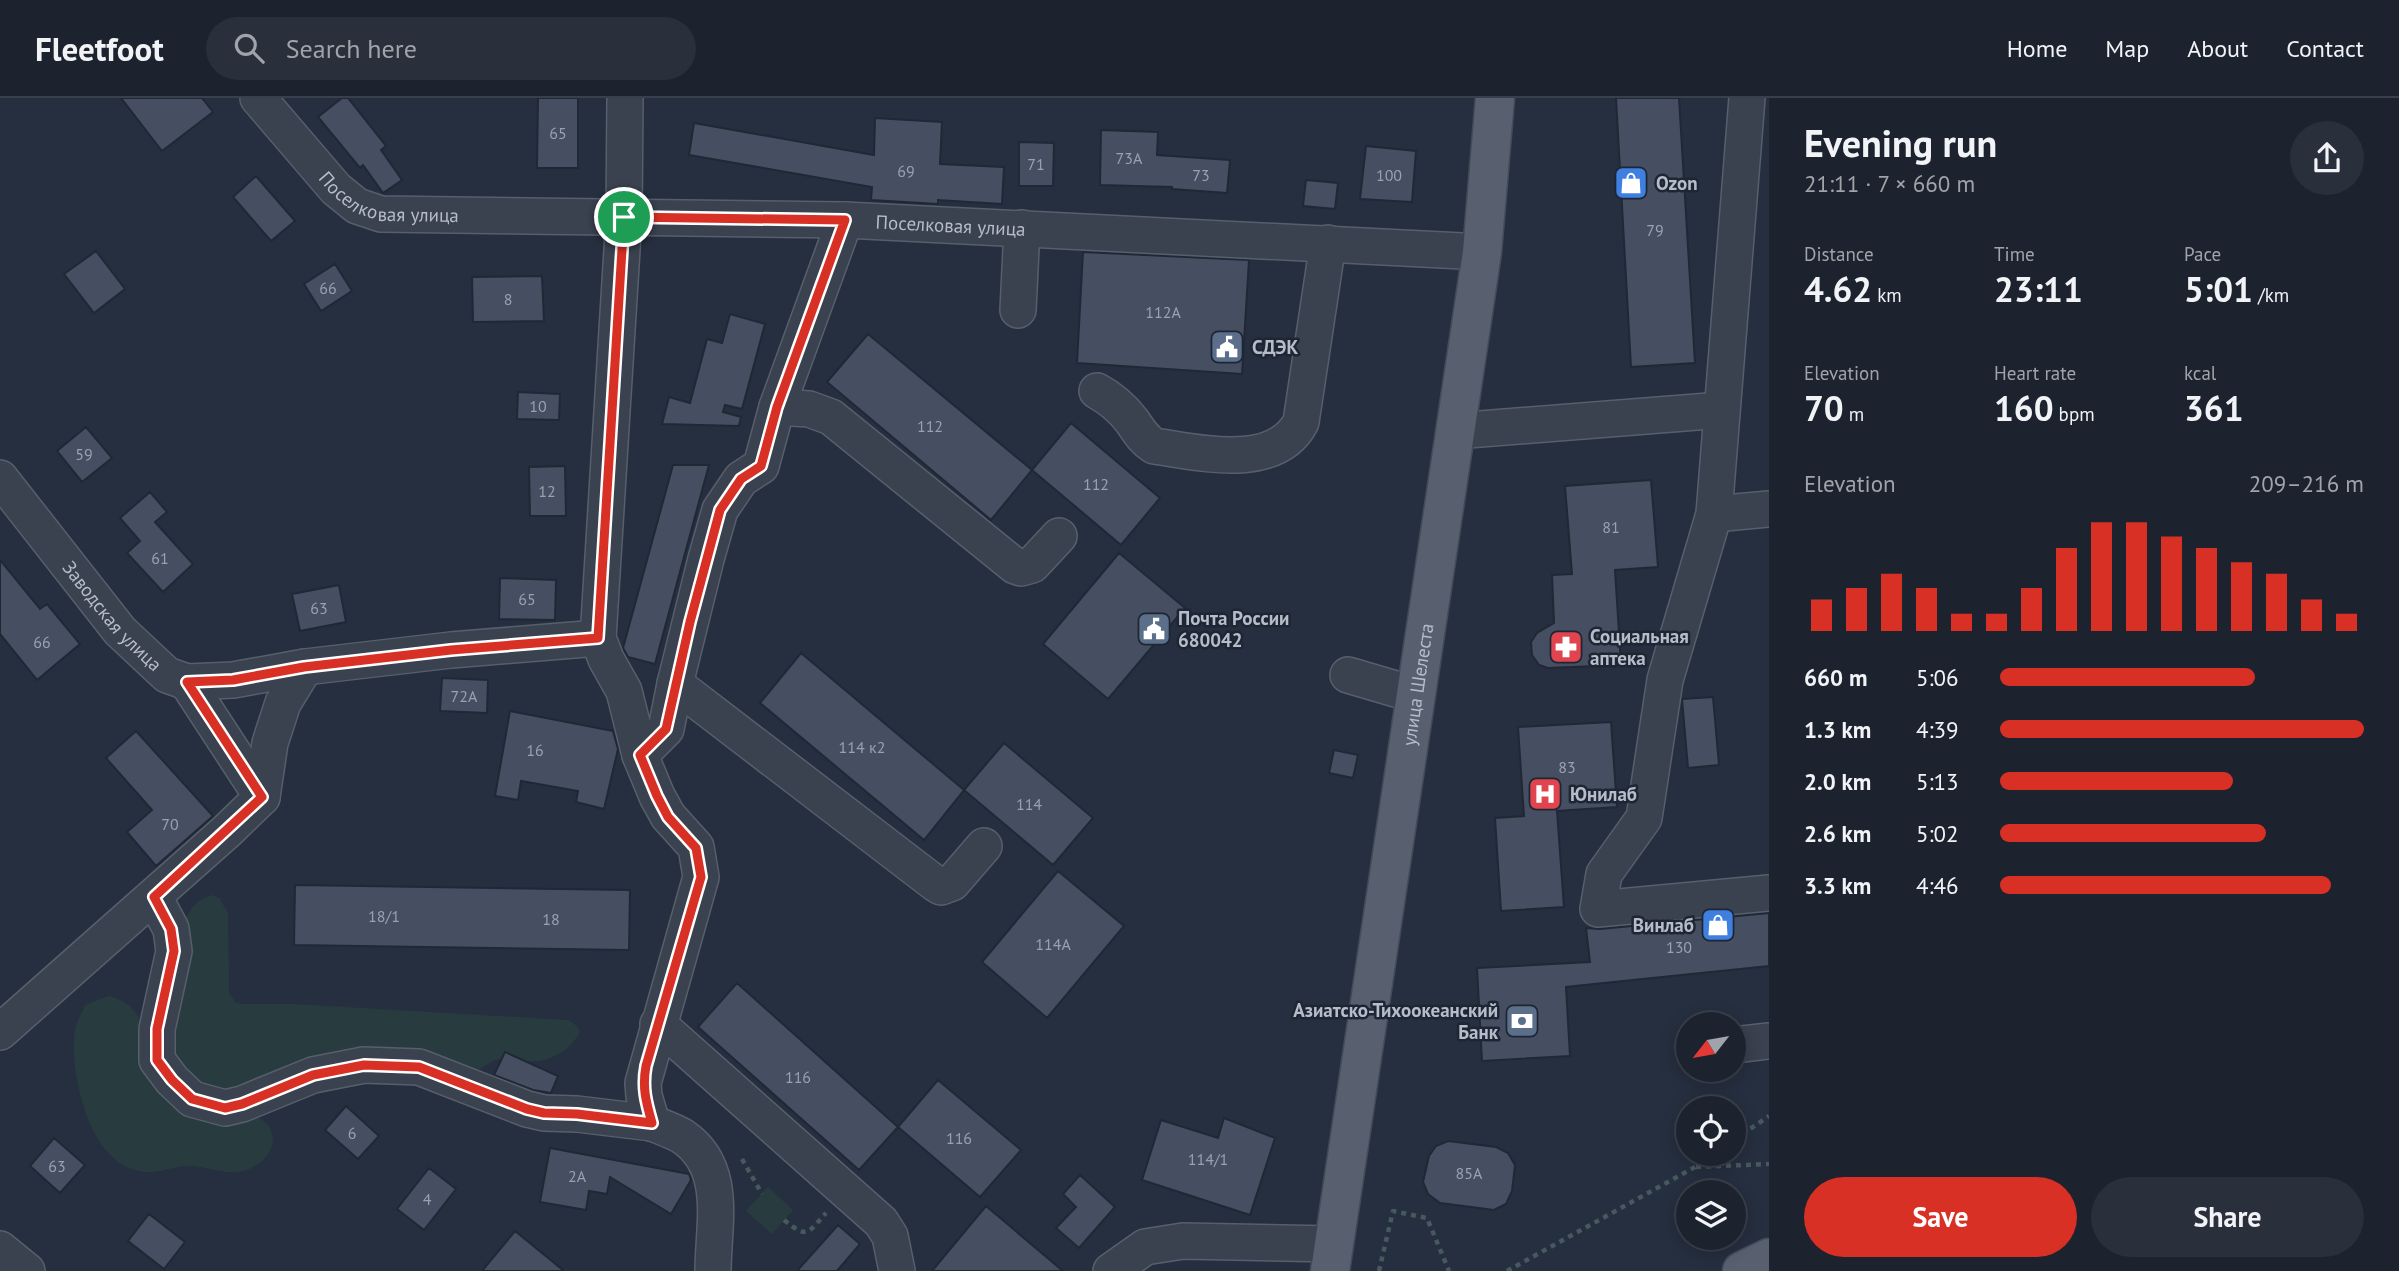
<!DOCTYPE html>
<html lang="en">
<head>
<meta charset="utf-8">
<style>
  :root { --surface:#1c232f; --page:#292f3b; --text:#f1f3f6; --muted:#a0a4aa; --line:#3a404b; --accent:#d93025 }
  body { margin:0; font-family:"PT Sans",sans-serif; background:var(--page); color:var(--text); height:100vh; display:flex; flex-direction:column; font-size:26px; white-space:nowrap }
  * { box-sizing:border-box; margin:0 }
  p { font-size:23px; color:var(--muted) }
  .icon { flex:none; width:38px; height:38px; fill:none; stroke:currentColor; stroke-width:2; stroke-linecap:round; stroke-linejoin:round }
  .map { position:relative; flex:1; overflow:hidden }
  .details { display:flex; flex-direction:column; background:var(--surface); width:630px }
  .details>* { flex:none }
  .needle { width:46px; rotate:239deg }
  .fabs { position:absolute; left:1676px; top:914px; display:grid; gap:14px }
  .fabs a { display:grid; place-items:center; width:70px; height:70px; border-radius:50%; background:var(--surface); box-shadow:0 4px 18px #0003,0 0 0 2px var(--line); font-size:35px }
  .pin { position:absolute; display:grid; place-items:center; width:60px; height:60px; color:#fff; margin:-30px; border:4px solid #fff; border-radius:50%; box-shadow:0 2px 7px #0007 }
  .round { display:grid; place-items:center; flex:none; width:74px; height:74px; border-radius:37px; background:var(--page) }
  .headline { display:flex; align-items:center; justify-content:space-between; height:119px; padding:0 35px }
  h1 { font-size:38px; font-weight:700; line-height:52px }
  .stats { display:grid; grid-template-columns:repeat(3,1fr); gap:10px; height:119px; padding:7px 35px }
  .stats div { display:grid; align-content:center }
  .stats b { font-size:35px; font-weight:700 }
  .stats small { font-size:19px; font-weight:400 }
  .stats p { font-size:19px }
  .chart { height:196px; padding:14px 35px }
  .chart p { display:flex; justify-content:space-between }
  .chart svg { width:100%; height:126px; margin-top:7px; stroke:var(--accent); stroke-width:6 }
  .cta { display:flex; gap:14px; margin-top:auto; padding:14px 35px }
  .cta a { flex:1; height:80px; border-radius:42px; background:var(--accent); color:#fff; font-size:28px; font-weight:700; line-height:80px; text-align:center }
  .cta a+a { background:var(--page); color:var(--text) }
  ul { padding:0 35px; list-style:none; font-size:23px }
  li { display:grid; grid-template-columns:112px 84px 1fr; align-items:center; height:52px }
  li i { height:18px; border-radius:9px; background:var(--accent) }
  header { display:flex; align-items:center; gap:42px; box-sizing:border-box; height:98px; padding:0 35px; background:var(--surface); border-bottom:2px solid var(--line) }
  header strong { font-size:33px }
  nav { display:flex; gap:38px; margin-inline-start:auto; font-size:24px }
  .search { width:490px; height:63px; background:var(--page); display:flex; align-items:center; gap:18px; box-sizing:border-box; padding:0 24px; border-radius:38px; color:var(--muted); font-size:26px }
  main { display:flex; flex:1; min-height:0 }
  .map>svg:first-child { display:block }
  .green { fill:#283c40 }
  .building { fill:#454f61; stroke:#202836; stroke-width:2 }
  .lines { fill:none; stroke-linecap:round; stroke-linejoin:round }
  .minor-casing { stroke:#575f6d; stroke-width:38 }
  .major-casing { stroke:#434a58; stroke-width:41 }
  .path { stroke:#46595d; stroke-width:4.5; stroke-dasharray:5 5; stroke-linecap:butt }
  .minor { stroke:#3a414f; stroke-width:35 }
  .major { stroke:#58606f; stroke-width:38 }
  .route-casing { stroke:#fff; stroke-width:14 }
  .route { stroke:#d93025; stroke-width:9 }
  .labels { text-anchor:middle; stroke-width:5; stroke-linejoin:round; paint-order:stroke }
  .number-label { font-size:16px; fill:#9aa1b0 }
  .poi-label { font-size:19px; font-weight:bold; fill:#b6bcca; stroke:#1e2634; text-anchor:start }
  .street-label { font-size:19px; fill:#b6bcca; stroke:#1e2634 }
</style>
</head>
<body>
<header>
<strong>Fleetfoot</strong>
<div class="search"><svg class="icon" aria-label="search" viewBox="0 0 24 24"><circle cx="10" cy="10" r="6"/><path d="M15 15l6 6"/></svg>Search here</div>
<nav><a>Home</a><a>Map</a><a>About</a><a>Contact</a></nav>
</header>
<main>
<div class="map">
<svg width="1769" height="1173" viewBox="0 0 1769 1173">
  <rect width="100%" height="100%" fill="#262f3f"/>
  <path class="green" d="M 212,797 L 219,800 L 228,815 L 229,895 L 235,904 L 241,906 L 293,906 L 568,922 L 577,928 L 580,934 C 568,955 548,965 525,963 C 518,962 510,959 503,960 C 491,961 484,971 473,974 C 464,977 454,977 445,978 L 229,995 L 200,988 L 170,955 L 184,827 C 190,810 195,803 212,797 Z
    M 109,898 C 140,907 143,924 144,953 L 253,1018 C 287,1029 273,1066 243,1073 C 224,1077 210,1069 191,1068 C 176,1067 163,1074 149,1074 C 112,1074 92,1037 83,1006 C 77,988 71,951 75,932 C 76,924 82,915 85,907 Z
    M 768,1089 L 793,1112 L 772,1136 L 746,1113 Z"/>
  <path class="building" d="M 121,0 L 202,0 L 213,14 L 162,53 Z
    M 342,0 L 348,0 L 386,48 L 381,52 L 402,82 L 383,95 L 363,67 L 360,70 L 318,19 Z
    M 538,0 L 578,0 L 578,70 L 537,70 Z
    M 1616,0 L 1679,0 L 1695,265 L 1631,269 Z
    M 875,20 L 942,24 L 940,66 L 1004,69 L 1002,106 L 938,102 L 938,106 L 871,102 L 872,89 L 689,57 L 694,25 L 874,57 Z
    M 1101,32 L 1158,34 L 1157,57 L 1230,62 L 1227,95 L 1172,91 L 1172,89 L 1100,87 Z
    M 1019,44 L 1054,45 L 1053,88 L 1019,88 Z
    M 1366,48 L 1416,53 L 1412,104 L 1360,101 Z
    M 256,78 L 295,123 L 271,143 L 233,99 Z
    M 1306,82 L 1338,85 L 1335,111 L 1303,108 Z
    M 96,153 L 125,191 L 94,215 L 64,176 Z
    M 1083,154 L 1249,162 L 1242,276 L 1077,265 Z
    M 335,166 L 352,193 L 321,213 L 304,186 Z
    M 542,178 L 544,223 L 473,224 L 472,179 Z
    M 730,216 L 765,226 L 742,311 L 725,307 L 723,314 L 741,319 L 739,328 L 662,326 L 669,299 L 690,305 L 707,241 L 722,245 Z
    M 868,236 L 1032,372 L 991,422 L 827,284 Z
    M 518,294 L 560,296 L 559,322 L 517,321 Z
    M 1071,325 L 1160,400 L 1121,447 L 1032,372 Z
    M 86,329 L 112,360 L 82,384 L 57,353 Z
    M 673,367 L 709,367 L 655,566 L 628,559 L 623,550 Z
    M 565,368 L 566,418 L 530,418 L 529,369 Z
    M 1651,382 L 1658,469 L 1615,472 L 1621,567 L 1548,570 L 1539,567 L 1532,557 L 1531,544 L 1537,535 L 1554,525 L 1552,477 L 1572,476 L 1565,388 Z
    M 150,394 L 167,414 L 155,424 L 193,466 L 163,494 L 127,455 L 140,443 L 120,420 Z
    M 1119,455 L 1185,510 L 1108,601 L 1043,546 Z
    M 0,462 L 40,511 L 47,506 L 80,546 L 37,582 L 0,536 Z
    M 500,480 L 556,482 L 555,522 L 499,521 Z
    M 339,487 L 346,524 L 300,533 L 292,496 Z
    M 801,555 L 964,692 L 924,742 L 760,605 Z
    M 442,580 L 488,582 L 487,615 L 440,613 Z
    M 1713,599 L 1719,667 L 1688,670 L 1682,601 Z
    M 510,613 L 613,633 L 618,651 L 604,711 L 576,704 L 578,693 L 521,683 L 518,702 L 495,698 Z
    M 1611,624 L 1617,709 L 1557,713 L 1564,809 L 1501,813 L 1495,720 L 1524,718 L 1518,629 Z
    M 136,633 L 213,718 L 156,768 L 127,734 L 152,712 L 106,660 Z
    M 1004,645 L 1093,720 L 1053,767 L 964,692 Z
    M 1334,652 L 1358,657 L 1353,680 L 1329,675 Z
    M 1058,773 L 1124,828 L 1047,920 L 982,864 Z
    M 295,787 L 630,792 L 629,852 L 294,847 Z
    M 1769,815 L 1769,868 L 1566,889 L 1570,958 L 1482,963 L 1477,870 L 1590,864 L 1586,830 L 1600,831 Z
    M 737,885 L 898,1029 L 859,1072 L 698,929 Z
    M 505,954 L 558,978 L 551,995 L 533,992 L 494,977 Z
    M 938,982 L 1021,1052 L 980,1099 L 898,1029 Z
    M 346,1008 L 379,1038 L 358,1061 L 325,1032 Z
    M 1224,1020 L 1275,1040 L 1250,1117 L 1142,1082 L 1161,1022 L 1218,1040 Z
    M 54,1040 L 85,1067 L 60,1095 L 30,1068 Z
    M 1448,1043 L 1496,1049 L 1508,1055 L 1515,1067 L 1512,1093 L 1506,1106 L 1494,1112 L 1440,1105 L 1428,1096 L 1423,1084 L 1429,1058 L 1436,1048 Z
    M 550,1050 L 689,1076 L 691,1082 L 671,1116 L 610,1079 L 607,1096 L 589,1093 L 586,1112 L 540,1104 Z
    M 429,1070 L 456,1091 L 424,1132 L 397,1111 Z
    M 1080,1077 L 1115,1109 L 1079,1150 L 1056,1130 L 1076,1109 L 1063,1096 Z
    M 986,1108 L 1063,1173 L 932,1173 Z
    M 149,1116 L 185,1144 L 164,1171 L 128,1143 Z
    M 838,1127 L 860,1146 L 837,1173 L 797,1173 Z
    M 515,1133 L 531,1146 L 564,1173 L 482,1173 Z"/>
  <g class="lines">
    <defs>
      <g id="minor">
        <path id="s1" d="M 258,0 L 336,91 L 357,108 L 381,116 L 845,122 L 1482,154"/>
        <path d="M 625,0 L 624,119 L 598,540 L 606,561 L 624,593 L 640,657 L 657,698 L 668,718 L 696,749 L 701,779 L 643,985 L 644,998 L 652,1025 C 662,1029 673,1033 682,1038 C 729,1069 713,1127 713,1173"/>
        <path d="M 1747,0 L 1714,416 L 1665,582 L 1644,720 L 1604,776 L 1598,811 L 1769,795"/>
        <path d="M 1018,212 L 1022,130"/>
        <path d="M 1097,293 C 1112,301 1122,310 1132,323 C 1139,333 1143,341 1154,348 C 1198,354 1275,374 1301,324 L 1328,145"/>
        <path d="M 777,309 L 809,311 L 831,319 L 1015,468 L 1021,470 L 1032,467 L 1059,438"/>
        <path d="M 1455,333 L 1722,312"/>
        <path id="s2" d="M 0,380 L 120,533 L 167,577 L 187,584 L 233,582 L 305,569 L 451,552 L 598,540"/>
        <path d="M 1714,416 L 1769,411"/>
        <path d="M 1348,577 L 1416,597"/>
        <path d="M 187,584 L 262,699"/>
        <path d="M 675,586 L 936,786 L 941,789 L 952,785 L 984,748"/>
        <path d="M 640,657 L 666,631 L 675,586 L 706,461 L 720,412 L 741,381 L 761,368 L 777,309 L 845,122"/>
        <path d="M 154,799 L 171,831 L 174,853 L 157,931 L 157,962 L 172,982 L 192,1001 L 225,1010 L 242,1006 L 313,977 L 364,967 L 419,969 L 527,1011 L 544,1015 L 577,1016 L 652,1025"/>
        <path d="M 658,926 L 881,1124 L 890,1138 L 897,1173"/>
        <path d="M 0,934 L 227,733 L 262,699 L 270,645 L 283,605 L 305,569"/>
        <path d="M 1734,947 L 1769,943"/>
        <path d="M 0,1151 L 27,1173"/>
        <path d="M 1111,1173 L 1145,1149 L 1183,1143 L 1334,1146"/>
      </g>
      <g id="major">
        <path id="s3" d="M 1330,1173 L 1482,154 L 1495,0"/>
        <path d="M 1742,1173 L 1769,1160"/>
      </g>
    </defs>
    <use href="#minor" class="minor-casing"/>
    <use href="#major" class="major-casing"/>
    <path class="path" d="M 1734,1042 L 1769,1018
      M 742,1061 L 762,1096
      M 1696,1069 L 1769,1066
      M 784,1122 C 808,1141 807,1136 826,1115
      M 1379,1173 L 1393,1113 L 1427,1120 L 1449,1173
      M 1507,1173 L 1695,1069 L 1715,1055"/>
    <use href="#minor" class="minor"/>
    <use href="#major" class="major"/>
  </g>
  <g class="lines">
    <defs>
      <path id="route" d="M 624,119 L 845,122 L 777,309 L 761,368 L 741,381 L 720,412 L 690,524 L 666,631 L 640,657 L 657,698 L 668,719 L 696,750 L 701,779 L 646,968 C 642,989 646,1004 652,1025 L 577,1016 L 544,1015 L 527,1011 L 419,969 L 364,967 L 313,977 L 242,1006 L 225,1010 L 192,1001 L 172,982 L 157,962 L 157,931 L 174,853 L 171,831 L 154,799 L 262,699 L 187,584 L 233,582 L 304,569 L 451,552 L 598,540 Z"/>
    </defs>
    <use href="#route" class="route-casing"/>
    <use href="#route" class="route"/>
  </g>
  <defs>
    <symbol id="shop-square" viewBox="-11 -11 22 22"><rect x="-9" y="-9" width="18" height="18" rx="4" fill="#3f7fe0" stroke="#1e2634"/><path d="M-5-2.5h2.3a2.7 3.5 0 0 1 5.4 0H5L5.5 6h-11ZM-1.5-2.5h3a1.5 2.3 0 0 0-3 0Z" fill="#fff"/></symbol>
    <symbol id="civic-square" viewBox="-11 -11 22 22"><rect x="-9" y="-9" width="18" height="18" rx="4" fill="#5c6f8a" stroke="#1e2634"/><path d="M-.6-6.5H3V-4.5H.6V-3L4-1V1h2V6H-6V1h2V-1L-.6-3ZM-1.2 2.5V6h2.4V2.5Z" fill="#fff"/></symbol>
    <symbol id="pharmacy-square" viewBox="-11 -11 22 22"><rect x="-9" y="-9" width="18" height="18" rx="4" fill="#e0444e" stroke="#1e2634"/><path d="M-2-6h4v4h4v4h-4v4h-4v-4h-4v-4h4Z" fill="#fff"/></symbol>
    <symbol id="hospital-square" viewBox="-11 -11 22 22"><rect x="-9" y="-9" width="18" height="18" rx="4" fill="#e0444e" stroke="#1e2634"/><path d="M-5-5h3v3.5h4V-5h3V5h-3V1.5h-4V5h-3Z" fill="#fff"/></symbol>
    <symbol id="bank-square" viewBox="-11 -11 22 22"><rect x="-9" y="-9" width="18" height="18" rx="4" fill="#5c6f8a" stroke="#1e2634"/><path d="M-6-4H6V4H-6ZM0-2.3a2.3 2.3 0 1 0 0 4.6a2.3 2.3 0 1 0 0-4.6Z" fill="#fff"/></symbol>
  </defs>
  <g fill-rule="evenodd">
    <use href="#shop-square" x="1612" y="66" width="38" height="38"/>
    <use href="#civic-square" x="1208" y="230" width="38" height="38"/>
    <use href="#civic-square" x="1135" y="512" width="38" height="38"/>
    <use href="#pharmacy-square" x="1547" y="530" width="38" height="38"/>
    <use href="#hospital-square" x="1526" y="677" width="38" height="38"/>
    <use href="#shop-square" x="1699" y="808" width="38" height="38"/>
    <use href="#bank-square" x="1503" y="904" width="38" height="38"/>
  </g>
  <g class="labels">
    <g class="number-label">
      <text x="558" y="41">65</text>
      <text x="1129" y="66">73А</text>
      <text x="1036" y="72">71</text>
      <text x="906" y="79">69</text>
      <text x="1201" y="83">73</text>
      <text x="1389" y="83">100</text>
      <text x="1655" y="138">79</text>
      <text x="328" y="196">66</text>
      <text x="508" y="207">8</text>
      <text x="1163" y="220">112А</text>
      <text x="538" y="314">10</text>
      <text x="930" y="334">112</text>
      <text x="84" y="362">59</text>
      <text x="1096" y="392">112</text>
      <text x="547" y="399">12</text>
      <text x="1611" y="435">81</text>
      <text x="160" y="466">61</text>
      <text x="527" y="507">65</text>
      <text x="319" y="516">63</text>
      <text x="42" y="550">66</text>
      <text x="464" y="604">72А</text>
      <text x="862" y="655">114 к2</text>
      <text x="535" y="658">16</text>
      <text x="1567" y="675">83</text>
      <text x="1029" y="712">114</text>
      <text x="170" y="732">70</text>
      <text x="384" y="824">18/1</text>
      <text x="551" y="827">18</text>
      <text x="1053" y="852">114А</text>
      <text x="1679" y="855">130</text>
      <text x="798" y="985">116</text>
      <text x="352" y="1041">6</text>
      <text x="959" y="1046">116</text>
      <text x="1208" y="1067">114/1</text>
      <text x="57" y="1074">63</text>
      <text x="1469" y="1081">85А</text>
      <text x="577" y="1084">2А</text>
      <text x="427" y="1107">4</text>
    </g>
    <g class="poi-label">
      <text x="1656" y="92">Ozon</text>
      <text x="1252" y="256">СДЭК</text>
      <text x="1178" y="527">Почта России<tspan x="1178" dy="22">680042</tspan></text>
      <text x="1590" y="545">Социальная<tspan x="1590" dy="22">аптека</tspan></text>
      <text x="1570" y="703">Юнилаб</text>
      <text x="1694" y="834" text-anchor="end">Винлаб</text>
      <text x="1498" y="919" text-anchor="end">Азиатско-Тихоокеанский<tspan x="1498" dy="22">Банк</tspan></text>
    </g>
    <g class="street-label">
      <text dy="7" stroke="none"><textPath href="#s1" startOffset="175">Поселковая улица</textPath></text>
      <text dy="7" stroke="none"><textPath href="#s1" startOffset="742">Поселковая улица</textPath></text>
      <text dy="7" stroke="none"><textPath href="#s2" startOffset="178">Заводская улица</textPath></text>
      <text dy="7" stroke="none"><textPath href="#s3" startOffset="593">улица Шелеста</textPath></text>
    </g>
  </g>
</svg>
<div class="fabs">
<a><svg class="needle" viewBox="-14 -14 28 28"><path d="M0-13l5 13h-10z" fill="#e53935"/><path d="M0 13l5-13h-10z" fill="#a0a4aa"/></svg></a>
<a><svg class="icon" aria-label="locate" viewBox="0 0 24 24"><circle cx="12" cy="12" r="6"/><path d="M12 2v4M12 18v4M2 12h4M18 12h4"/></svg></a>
<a><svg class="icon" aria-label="layers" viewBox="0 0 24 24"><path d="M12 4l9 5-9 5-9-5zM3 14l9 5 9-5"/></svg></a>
</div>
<div class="pin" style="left:624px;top:119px;background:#1e9e55"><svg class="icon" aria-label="arrive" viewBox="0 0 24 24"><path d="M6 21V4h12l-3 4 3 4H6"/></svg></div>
</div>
<section class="details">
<div class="headline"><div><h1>Evening run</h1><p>21:11 · 7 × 660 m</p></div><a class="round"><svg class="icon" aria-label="share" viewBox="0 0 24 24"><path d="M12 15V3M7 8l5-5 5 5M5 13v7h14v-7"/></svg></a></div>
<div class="stats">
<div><p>Distance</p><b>4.62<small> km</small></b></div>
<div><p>Time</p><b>23:11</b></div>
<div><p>Pace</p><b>5:01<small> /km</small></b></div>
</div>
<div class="stats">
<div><p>Elevation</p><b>70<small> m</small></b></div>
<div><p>Heart rate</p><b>160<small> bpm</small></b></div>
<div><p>kcal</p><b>361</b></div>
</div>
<div class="chart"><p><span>Elevation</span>209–216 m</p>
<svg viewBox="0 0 160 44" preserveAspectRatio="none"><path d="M5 44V33M15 44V29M25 44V24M35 44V29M45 44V38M55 44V38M65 44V29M75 44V15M85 44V6M95 44V6M105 44V11M115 44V15M125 44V20M135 44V24M145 44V33M155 44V38"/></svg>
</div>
<ul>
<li><b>660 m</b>5:06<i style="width:70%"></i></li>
<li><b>1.3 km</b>4:39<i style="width:100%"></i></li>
<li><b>2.0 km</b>5:13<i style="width:64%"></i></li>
<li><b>2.6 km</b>5:02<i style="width:73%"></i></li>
<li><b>3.3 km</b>4:46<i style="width:91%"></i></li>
</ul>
<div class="cta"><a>Save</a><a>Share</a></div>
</section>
</main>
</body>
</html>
